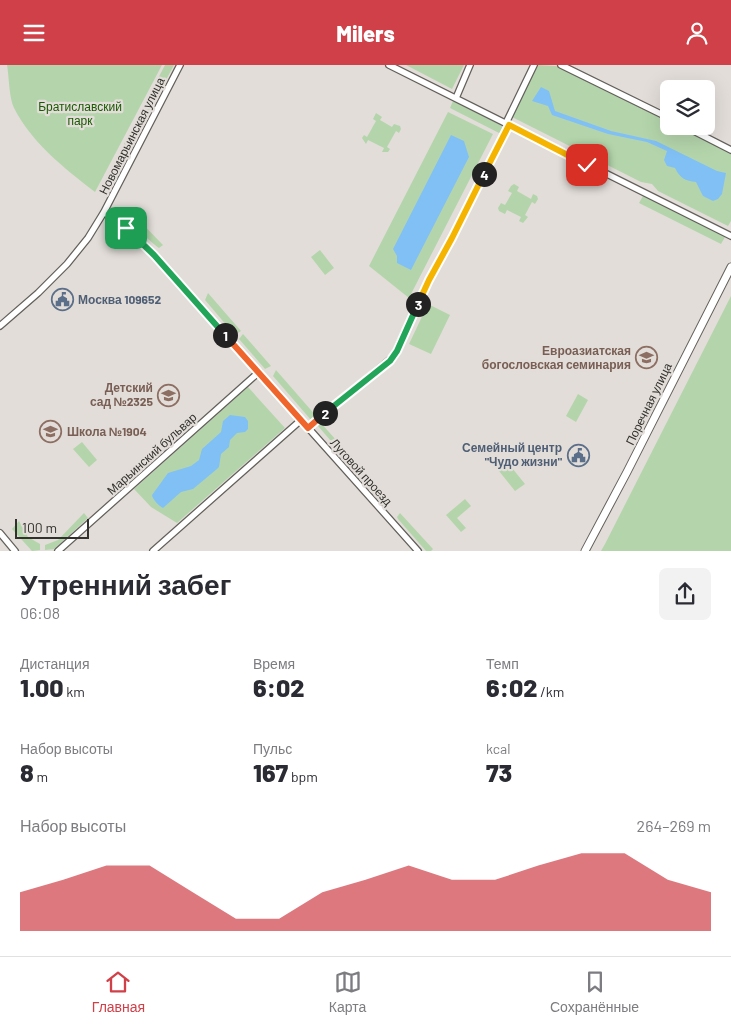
<!DOCTYPE html>
<html lang="ru">
<head>
<meta charset="utf-8">
<style>
  :root { --surface:#fff; --page:#f2f2f3; --text:#2b2b33; --muted:#7c7c81; --line:#e1e1e2; --accent:#d04048 }
  body { margin:0; font-family:Barlow,sans-serif; background:var(--page); color:var(--text); height:100vh; display:flex; flex-direction:column; font-size:19px; white-space:nowrap }
  * { box-sizing:border-box; margin:0 }
  p { font-size:16px; color:var(--muted) }
  .icon { flex:none; width:28px; height:28px; fill:none; stroke:currentColor; stroke-width:2; stroke-linecap:round; stroke-linejoin:round }
  .map { position:relative; height:486px; overflow:hidden }
  .details { display:flex; flex-direction:column; background:var(--surface); flex:1 }
  .details>* { flex:none }
  .fabs { position:absolute; left:660px; top:15px; display:grid; gap:10px }
  .fabs a { display:grid; place-items:center; width:55px; height:55px; border-radius:8px; background:var(--surface); box-shadow:0 5px 20px #0002; font-size:25px }
  .scale { position:absolute; left:15px; bottom:12px; width:74px; box-sizing:border-box; padding-left:5px; border:2px solid #32312e; border-top:0; font-size:14px; line-height:18px; white-space:nowrap; color:#32312e; -webkit-text-stroke:4px #e2ddd8; paint-order:stroke }
  .pin { position:absolute; display:grid; place-items:center; width:42px; height:42px; color:#fff; margin:-21px; border-radius:10px; box-shadow:0 2px 8px #0006 }
  .km { position:absolute; width:25px; height:25px; margin:-12px; border-radius:50%; background:#222; color:#fff; font-size:14px; line-height:25px; text-align:center }
  .round { display:grid; place-items:center; flex:none; width:52px; height:52px; border-radius:8px; background:var(--page) }
  .headline { display:flex; align-items:center; justify-content:space-between; height:85px; padding:0 20px }
  h1 { font-size:28px; font-weight:800; line-height:38px }
  .metrics { display:grid; grid-template-columns:repeat(3,1fr); gap:8px; height:85px; padding:5px 20px }
  .metrics div { display:grid; align-content:center }
  .metrics b { font-size:25px; font-weight:800 }
  .metrics small { font-size:14px; font-weight:400 }
  .metrics p { font-size:14px }
  .chart { height:140px; padding:10px 20px }
  .chart p { display:flex; justify-content:space-between }
  .chart svg { width:100%; height:90px; margin-top:5px; fill:var(--accent); opacity:.7 }
  header { display:flex; justify-content:space-between; align-items:center; height:65px; padding:0 20px; background:var(--accent); color:#fff; font-size:22px; font-weight:800 }
  .dock { display:flex; justify-content:space-around; align-items:center; height:70px; border-top:1px solid var(--line); background:var(--surface); font-size:14px; color:var(--muted) }
  .dock a { display:grid; justify-items:center; gap:2px }
  .dock .selected { color:var(--accent) }
  .map>svg:first-child { display:block }
  .green { fill:#b4d5ac }
  .water { fill:#81c0f5 }
  .lines { fill:none; stroke-linecap:round; stroke-linejoin:round }
  .minor-casing { stroke:#63605b; stroke-width:8 }
  .major-casing { stroke:#63605b; stroke-width:9 }
  .minor { stroke:#fff; stroke-width:5.5 }
  .major { stroke:#fff; stroke-width:7 }
  .split-1-casing { stroke:#fff; stroke-width:10 }
  .split-2-casing { stroke:#fff; stroke-width:10 }
  .split-3-casing { stroke:#fff; stroke-width:10 }
  .split-4-casing { stroke:#fff; stroke-width:10 }
  .split-5-casing { stroke:#fff; stroke-width:10 }
  .split-1 { stroke:#22a559; stroke-width:6 }
  .split-2 { stroke:#f0652b; stroke-width:6 }
  .split-3 { stroke:#22a559; stroke-width:6 }
  .split-4 { stroke:#f5b400; stroke-width:6 }
  .split-5 { stroke:#f5b400; stroke-width:6 }
  .labels { text-anchor:middle; stroke-width:4.5; stroke-linejoin:round; paint-order:stroke }
  .park-label { font-size:12px; fill:#195a02; stroke:#e2ddd8 }
  .street-label { font-size:12px; fill:#32312e; stroke:#e2ddd8 }
  .service-label { font-size:12px; font-weight:bold; fill:#4e5e75; stroke:#e2ddd8; text-anchor:start }
  .education-label { font-size:12px; font-weight:bold; fill:#785e54; stroke:#e2ddd8; text-anchor:end }
</style>
</head>
<body>
<header><svg class="icon" aria-label="menu" viewBox="0 0 24 24"><path d="M4 6h16M4 12h16M4 18h16"/></svg>Milers<svg class="icon" aria-label="person" viewBox="0 0 24 24"><circle cx="12" cy="8" r="4"/><path d="M4 21q1-7 8-7t8 7"/></svg></header>
<div class="map">
<svg width="731" height="486" viewBox="0 0 731 486">
  <rect width="100%" height="100%" fill="#e2ddd8"/>
  <path class="green" d="M 7,0 L 162,0 L 95,127 C 64,103 32,78 14,43 C 9,33 9,11 7,0 Z
    M 165,0 L 174,0 L 106,126 L 101,123 Z
    M 406,0 L 464,0 L 452,24 Z
    M 538,0 L 556,1 L 669,57 L 669,61 L 677,61 L 731,88 L 731,156 L 728,161 L 658,126 L 652,119 L 641,117 L 512,52 Z
    M 453,36 L 502,61 L 503,65 L 501,69 L 450,43 Z
    M 448,47 L 493,69 L 409,233 L 369,201 Z
    M 376,48 L 382,52 L 380,55 L 392,62 L 394,59 L 400,61 L 401,64 L 399,68 L 396,66 L 387,82 L 390,84 L 388,87 L 382,87 L 384,83 L 368,75 L 366,79 L 362,73 L 364,70 L 367,72 L 376,56 L 373,54 Z
    M 514,119 L 519,122 L 517,126 L 531,134 L 533,129 L 537,131 L 538,134 L 535,139 L 532,137 L 525,150 L 528,152 L 523,158 L 519,156 L 521,152 L 507,145 L 505,149 L 499,146 L 498,143 L 501,138 L 505,140 L 512,128 L 508,126 L 511,121 Z
    M 643,131 L 725,172 L 721,179 L 639,138 Z
    M 125,144 L 128,144 L 163,180 L 159,183 C 157,182 130,158 127,155 C 125,153 124,150 123,148 Z
    M 320,185 L 334,203 L 325,210 L 311,192 Z
    M 208,228 L 241,266 L 238,268 L 233,268 L 205,235 Z
    M 731,231 L 731,486 L 601,486 L 605,479 Z
    M 428,239 L 450,250 L 431,289 L 409,279 Z
    M 243,269 L 271,301 L 265,304 L 239,274 Z
    M 276,305 L 317,352 L 311,355 L 273,311 Z
    M 248,322 L 285,363 L 177,458 L 151,442 L 134,424 Z
    M 578,329 L 588,335 L 576,357 L 566,351 Z
    M 320,357 L 354,395 L 350,398 L 318,361 Z
    M 82,377 L 97,395 L 89,402 L 73,384 Z
    M 508,398 L 525,419 L 515,426 L 499,406 Z
    M 465,434 L 471,441 L 457,453 L 466,463 L 461,467 L 446,450 Z
    M 84,448 L 88,453 L 54,484 L 45,485 L 45,480 L 58,475 Z
    M 400,448 L 433,484 L 431,486 L 426,486 L 398,454 L 397,452 Z
    M 19,456 L 28,472 L 40,479 L 40,485 L 32,486 L 12,464 Z"/>
  <path class="water" d="M 541,22 L 549,26 L 555,46 L 611,66 L 656,76 L 717,106 L 726,108 L 722,129 L 718,134 L 713,136 L 703,131 L 696,117 C 685,116 680,113 675,103 L 667,101 L 664,95 L 667,86 L 647,77 L 608,69 L 552,50 L 548,41 L 532,36 Z
    M 451,70 L 464,76 L 469,92 L 411,205 L 397,198 L 397,191 L 393,184 Z
    M 230,350 L 245,352 L 248,356 L 248,364 L 245,367 L 237,368 L 230,375 L 229,382 L 221,389 L 219,402 L 217,404 L 193,424 L 181,427 L 163,443 C 160,442 152,434 152,430 L 168,408 L 191,401 L 199,395 L 202,384 L 221,367 L 223,356 Z"/>
  <g class="lines">
    <defs>
      <path id="minor" d="M 389,0 L 731,171
        M 561,0 L 669,53
        M 456,33 L 470,0
        M 506,58 L 534,0
        M 684,61 L 731,85
        M 104,147 L 137,173 L 154,190 L 418,486
        M 0,261 L 38,228 L 67,199 L 88,173 L 104,147 L 180,0
        M 308,363 L 394,291 L 429,215 L 452,173 L 509,60
        M 0,468 L 15,486
        M 58,486 L 259,307
        M 153,486 L 301,355"/>
      <path id="major" d="M 585,486 L 627,407 L 731,202"/>
    </defs>
    <use href="#minor" class="minor-casing"/>
    <use href="#major" class="major-casing"/>
    <use href="#minor" class="minor"/>
    <use href="#major" class="major"/>
  </g>
  <g class="lines">
    <defs>
      <path id="split-1" d="M 126,163 L 154,190 L 225,270"/>
      <path id="split-2" d="M 225,270 L 308,363 L 325,348"/>
      <path id="split-3" d="M 325,348 L 390,296 L 397,286 L 418,239"/>
      <path id="split-4" d="M 418,239 L 429,215 L 452,173 L 484,109"/>
      <path id="split-5" d="M 484,109 L 509,60 L 587,100"/>
    </defs>
    <use href="#split-1" class="split-1-casing"/>
    <use href="#split-2" class="split-2-casing"/>
    <use href="#split-3" class="split-3-casing"/>
    <use href="#split-4" class="split-4-casing"/>
    <use href="#split-5" class="split-5-casing"/>
    <use href="#split-1" class="split-1"/>
    <use href="#split-2" class="split-2"/>
    <use href="#split-3" class="split-3"/>
    <use href="#split-4" class="split-4"/>
    <use href="#split-5" class="split-5"/>
  </g>
  <defs>
    <symbol id="civic-ring" viewBox="-11 -11 22 22"><circle r="9.5" fill="#e2ddd8" stroke="#5c6f8a" stroke-width="1.5"/><path d="M-.6-6.5H3V-4.5H.6V-3L4-1V1h2V6H-6V1h2V-1L-.6-3ZM-1.2 2.5V6h2.4V2.5Z" fill="#5c6f8a"/></symbol>
    <symbol id="university-ring" viewBox="-11 -11 22 22"><circle r="9.5" fill="#e2ddd8" stroke="#8d6e63" stroke-width="1.5"/><path d="M0-5L7-2L0 1L-7-2ZM-4 1L0 2.5L4 1V4Q0 6-4 4Z" fill="#8d6e63"/></symbol>
    <symbol id="school-ring" viewBox="-11 -11 22 22"><circle r="9.5" fill="#e2ddd8" stroke="#8d6e63" stroke-width="1.5"/><path d="M0-5L7-2L0 1L-7-2ZM-4 1L0 2.5L4 1V4Q0 6-4 4Z" fill="#8d6e63"/></symbol>
  </defs>
  <g fill-rule="evenodd">
    <use href="#civic-ring" x="50" y="222" width="25" height="25"/>
    <use href="#university-ring" x="634" y="280" width="25" height="25"/>
    <use href="#school-ring" x="156" y="318" width="25" height="25"/>
    <use href="#school-ring" x="38" y="354" width="25" height="25"/>
    <use href="#civic-ring" x="566" y="378" width="25" height="25"/>
  </g>
  <g class="labels">
    <g class="park-label">
      <text x="80" y="46">Братиславский<tspan x="80" dy="14">парк</tspan></text>
    </g>
    <g class="street-label">
      <text transform="translate(132 71) rotate(-63)" y="4">Новомарьинская улица</text>
      <text transform="translate(649 339) rotate(-64)" y="4">Поречная улица</text>
      <text transform="translate(152 389) rotate(-42)" y="4">Марьинский бульвар</text>
      <text transform="translate(361 407) rotate(48)" y="4">Луговой проезд</text>
    </g>
    <g class="service-label">
      <text x="78" y="239">Москва 109652</text>
      <text x="562" y="387" text-anchor="end">Семейный центр<tspan x="562" dy="14">"Чудо жизни"</tspan></text>
    </g>
    <g class="education-label">
      <text x="631" y="290">Евроазиатская<tspan x="631" dy="14">богословская семинария</tspan></text>
      <text x="153" y="327">Детский<tspan x="153" dy="14">сад №2325</tspan></text>
      <text x="67" y="371" text-anchor="start">Школа №1904</text>
    </g>
  </g>
</svg>
<div class="fabs">
<a><svg class="icon" aria-label="layers" viewBox="0 0 24 24"><path d="M12 4l9 5-9 5-9-5zM3 14l9 5 9-5"/></svg></a>
</div>
<div class="scale">100 m</div>
<div class="pin" style="left:126px;top:163px;background:#1e9e55"><svg class="icon" aria-label="arrive" viewBox="0 0 24 24"><path d="M6 21V4h12l-3 4 3 4H6"/></svg></div>
<div class="pin" style="left:587px;top:100px;background:#d93025"><svg class="icon" aria-label="check" viewBox="0 0 24 24"><path d="M5 12l5 5 9-10"/></svg></div>
<b class="km" style="left:225px;top:270px">1</b>
<b class="km" style="left:325px;top:348px">2</b>
<b class="km" style="left:418px;top:239px">3</b>
<b class="km" style="left:484px;top:109px">4</b>
</div>
<section class="details">
<div class="headline"><div><h1>Утренний забег</h1><p>06:08</p></div><a class="round"><svg class="icon" aria-label="share" viewBox="0 0 24 24"><path d="M12 15V3M7 8l5-5 5 5M5 13v7h14v-7"/></svg></a></div>
<div class="metrics">
<div><p>Дистанция</p><b>1.00<small> km</small></b></div>
<div><p>Время</p><b>6:02</b></div>
<div><p>Темп</p><b>6:02<small> /km</small></b></div>
</div>
<div class="metrics">
<div><p>Набор высоты</p><b>8<small> m</small></b></div>
<div><p>Пульс</p><b>167<small> bpm</small></b></div>
<div><p>kcal</p><b>73</b></div>
</div>
<div class="chart"><p><span>Набор высоты</span>264–269 m</p>
<svg viewBox="0 0 160 44" preserveAspectRatio="none"><path d="M0 44V25L10 19L20 12L30 12L40 25L50 38L60 38L70 25L80 19L90 12L100 19L110 19L120 12L130 6L140 6L150 19L160 25V44z"/></svg>
</div>
</section>
<nav class="dock">
<a class="selected"><svg class="icon" aria-label="home" viewBox="0 0 24 24"><path d="M3 11l9-7 9 7M6 9v11h12V9"/></svg>Главная</a>
<a><svg class="icon" aria-label="map" viewBox="0 0 24 24"><path d="M3 6l6-2 6 2 6-2v14l-6 2-6-2-6 2zM9 4v14M15 6v14"/></svg>Карта</a>
<a><svg class="icon" aria-label="saved" viewBox="0 0 24 24"><path d="M7 4h10v16l-5-4-5 4z"/></svg>Сохранённые</a>
</nav>
</body>
</html>
